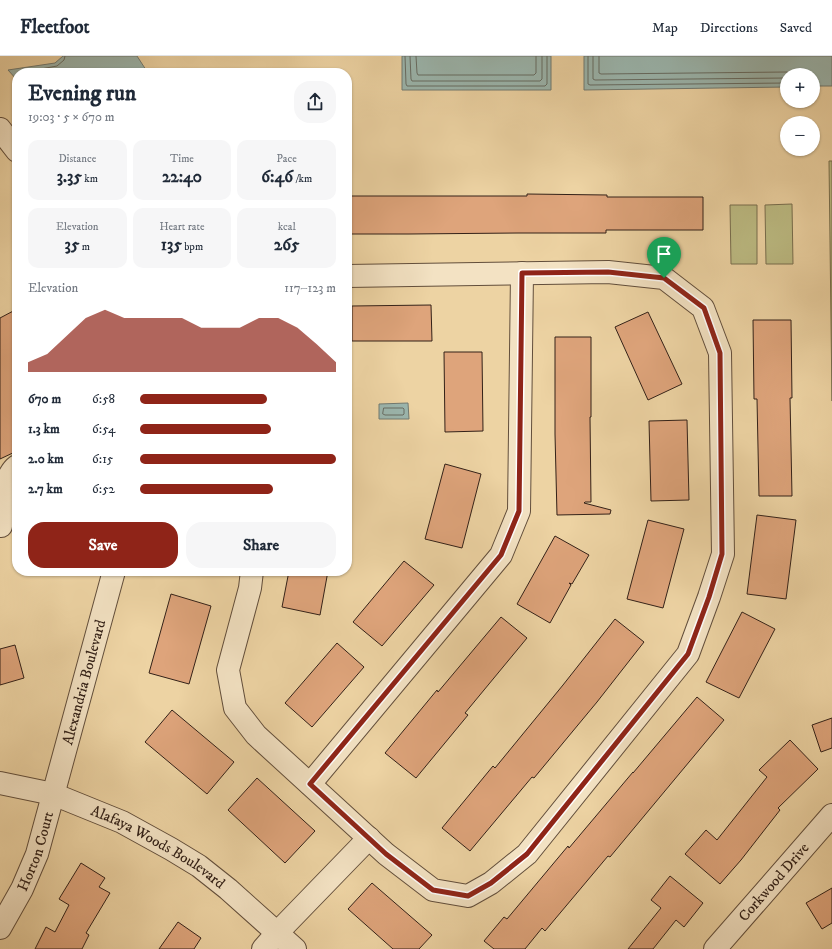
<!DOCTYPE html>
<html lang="en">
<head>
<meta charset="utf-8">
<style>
  :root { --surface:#fff; --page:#f6f6f7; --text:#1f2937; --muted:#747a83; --line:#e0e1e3; --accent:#8f2418 }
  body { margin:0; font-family:"IM FELL DW Pica",serif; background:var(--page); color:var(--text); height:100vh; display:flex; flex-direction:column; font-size:15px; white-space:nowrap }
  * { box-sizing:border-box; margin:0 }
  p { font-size:13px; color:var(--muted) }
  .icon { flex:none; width:22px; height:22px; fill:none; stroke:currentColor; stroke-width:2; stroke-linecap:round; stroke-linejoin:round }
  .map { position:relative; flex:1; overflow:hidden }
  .drawer { position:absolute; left:12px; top:12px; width:340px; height:508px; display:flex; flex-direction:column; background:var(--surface); border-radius:16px; box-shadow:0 1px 3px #0004 }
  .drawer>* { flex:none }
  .controls { position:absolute; left:780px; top:12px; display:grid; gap:8px }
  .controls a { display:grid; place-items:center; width:40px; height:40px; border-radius:50%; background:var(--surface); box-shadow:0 1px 3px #0004; font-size:20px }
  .pin { position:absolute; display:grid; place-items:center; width:34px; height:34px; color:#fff; margin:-41px -17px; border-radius:50% 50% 50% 0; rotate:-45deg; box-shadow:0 0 4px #0007 }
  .pin .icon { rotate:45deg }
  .round { display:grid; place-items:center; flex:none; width:42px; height:42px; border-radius:16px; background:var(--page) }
  .overview { display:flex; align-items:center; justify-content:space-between; height:68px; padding:0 16px }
  h1 { font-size:22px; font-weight:700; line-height:30px }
  .metrics { display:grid; grid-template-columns:repeat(3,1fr); gap:6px; height:68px; padding:4px 16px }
  .metrics div { display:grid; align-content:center; border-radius:10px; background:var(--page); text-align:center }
  .metrics b { font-size:17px; font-weight:700 }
  .metrics small { font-size:11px; font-weight:400 }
  .metrics p { font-size:11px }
  .chart { height:112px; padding:8px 16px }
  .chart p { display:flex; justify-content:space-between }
  .chart svg { width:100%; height:72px; margin-top:4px; fill:var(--accent); opacity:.7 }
  .cta { display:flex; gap:8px; margin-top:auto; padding:8px 16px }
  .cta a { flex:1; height:46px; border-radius:16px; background:var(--accent); color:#fff; font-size:16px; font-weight:700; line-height:46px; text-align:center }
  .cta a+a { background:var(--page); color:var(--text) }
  ul { padding:0 16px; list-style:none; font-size:13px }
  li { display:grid; grid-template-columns:64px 48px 1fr; align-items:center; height:30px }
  li i { height:10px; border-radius:5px; background:var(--accent) }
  header { display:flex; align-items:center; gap:24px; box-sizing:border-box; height:56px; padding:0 20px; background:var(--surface); border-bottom:1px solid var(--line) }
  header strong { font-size:19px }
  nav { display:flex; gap:22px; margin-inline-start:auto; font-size:14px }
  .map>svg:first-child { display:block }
  .green { fill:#bcbb83; stroke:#786e4e }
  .water { fill:#9bb6ae; stroke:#717a72 }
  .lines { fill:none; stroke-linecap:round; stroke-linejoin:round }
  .shore { stroke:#676c63; stroke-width:1 }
  .building { fill:#dea47b; stroke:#332118 }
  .minor-casing { stroke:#624e3b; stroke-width:24 }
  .minor { stroke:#f3e2c3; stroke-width:22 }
  .route-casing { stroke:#fff; stroke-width:8 }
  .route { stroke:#8f2418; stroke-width:5 }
  .labels { text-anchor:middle; stroke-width:4; stroke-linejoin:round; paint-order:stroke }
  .street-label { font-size:15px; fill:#332118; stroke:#f3e2c3 }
</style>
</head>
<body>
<header>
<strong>Fleetfoot</strong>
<nav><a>Map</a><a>Directions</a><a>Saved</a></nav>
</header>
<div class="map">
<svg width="832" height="893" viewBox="0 0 832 893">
  <rect width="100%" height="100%" fill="#edd3a3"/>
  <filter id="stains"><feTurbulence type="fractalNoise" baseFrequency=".005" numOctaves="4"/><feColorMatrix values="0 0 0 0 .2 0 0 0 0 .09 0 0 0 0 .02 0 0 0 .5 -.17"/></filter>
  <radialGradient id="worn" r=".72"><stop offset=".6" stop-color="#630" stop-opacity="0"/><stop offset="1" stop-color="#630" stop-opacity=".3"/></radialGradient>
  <path class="green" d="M 829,105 L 832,105 L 832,345 Z
    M 792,148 L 793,208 L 766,208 L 765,149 Z
    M 730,149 L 757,149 L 757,208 L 731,208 Z"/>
  <path class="water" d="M 63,0 L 137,0 L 148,17 L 17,17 L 17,24 L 8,14 L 55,7 Z
    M 402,0 L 551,0 L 551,34 L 402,34 Z
    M 584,0 L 832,0 L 832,30 L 813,30 L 813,19 L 787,19 L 787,31 L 584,34 Z
    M 408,347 L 409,363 L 379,363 L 379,348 Z"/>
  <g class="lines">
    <path class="shore" d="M 405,0 L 406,28 L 407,30 L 545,30 L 547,28 L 547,0
      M 410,0 L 411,23 L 412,25 L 540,25 L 542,23 L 542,0
      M 416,0 L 417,17 L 418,19 L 534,19 L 536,17 L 536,0
      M 588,0 L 588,28 L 590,29 L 787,27
      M 593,0 L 593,23 L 595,24 L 787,22
      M 599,0 L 599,17 L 601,18 L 786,16 L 791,16 L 796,19
      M 19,17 L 57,10 L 64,4 L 65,0
      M 384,352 L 403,352 L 404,353 L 404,358 L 403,359 L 385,359 L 383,358 Z"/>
  </g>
  <path class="building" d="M 527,138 L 607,139 L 607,141 L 703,141 L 703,174 L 606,174 L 606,177 L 518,177 L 409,178 L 347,178 L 347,140 L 527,140 Z
    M 431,249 L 432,285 L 352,285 L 352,250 Z
    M 17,253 L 17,395 L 0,403 L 0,262 Z
    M 648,256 L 682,328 L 648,344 L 615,271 Z
    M 753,264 L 791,264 L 792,342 L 790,342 L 792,440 L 759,440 L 757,343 L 754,343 Z
    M 555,281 L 591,281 L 591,361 L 590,361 L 591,446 L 585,446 L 584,447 L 611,454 L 610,458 L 557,459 L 555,378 Z
    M 444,296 L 482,296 L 483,375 L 445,376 Z
    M 687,364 L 689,444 L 651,445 L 649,365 Z
    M 445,408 L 481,418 L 462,492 L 425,483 Z
    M 757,459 L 796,464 L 786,543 L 747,538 Z
    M 648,464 L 684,473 L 663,552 L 627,543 Z
    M 555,480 L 589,499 L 572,528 L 569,527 L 571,529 L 550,567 L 517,548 Z
    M 404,505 L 434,529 L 382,590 L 353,566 Z
    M 289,515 L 328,515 L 320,559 L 282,551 Z
    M 171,538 L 211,550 L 189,628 L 149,617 Z
    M 742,556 L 775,573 L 739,642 L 706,626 Z
    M 501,561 L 527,582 L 465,657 L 468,659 L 416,722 L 385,697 L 437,634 L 438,636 Z
    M 615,563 L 644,586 L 597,646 L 534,722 L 532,721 L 470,795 L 442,772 L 493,710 L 495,712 L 563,629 Z
    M 337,587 L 364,611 L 312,671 L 285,647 Z
    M 15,589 L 24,622 L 0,629 L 0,593 Z
    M 697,641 L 724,664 L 610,801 L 608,800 L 545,875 L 542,872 L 525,893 L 494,893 L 484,885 L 504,861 L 507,863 L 568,790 L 569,792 L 633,716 L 633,717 Z
    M 172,654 L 234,706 L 207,738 L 145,686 Z
    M 832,662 L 832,692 L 821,696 L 812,669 Z
    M 790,684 L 818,713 L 778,752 L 780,754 L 741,804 L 720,828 L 685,798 L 706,774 L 717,784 L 767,721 L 759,714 Z
    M 257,722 L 315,775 L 285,807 L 228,754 Z
    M 81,807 L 105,822 L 99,831 L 110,837 L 86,877 L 89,879 L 82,893 L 35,893 L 46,871 L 55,876 L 69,849 L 59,843 Z
    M 670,820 L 703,847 L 684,871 L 676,864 L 653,893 L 628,893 L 661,852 L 651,844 Z
    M 372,827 L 432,879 L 419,893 L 393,893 L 348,853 Z
    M 832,832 L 832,867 L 822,873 L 806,847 Z
    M 178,866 L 201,882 L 194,893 L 159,893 Z"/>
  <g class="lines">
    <defs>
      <g id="minor">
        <path d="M 0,73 L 17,95"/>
        <path d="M 1,470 C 3,453 2,421 17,410"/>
        <path d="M 252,515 L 250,532 L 228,614 L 235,652 L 256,679 L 386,798 L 433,834 L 468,840 L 491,827 L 527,798 L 688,598 L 709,541 L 723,498 L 720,297 L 703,252 L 664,222 L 608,216 L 347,220"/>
        <path id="s1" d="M 0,727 L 53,738 L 122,766 L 171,793 L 199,810 L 228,833 L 295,893"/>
        <path d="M 310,728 L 501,499 L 519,455 L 522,217"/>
        <path id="s2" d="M 0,872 L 22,833 L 37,798 L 114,515"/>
        <path d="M 263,893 L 277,877 L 369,782"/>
        <path id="s3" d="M 715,893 L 832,759"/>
      </g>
    </defs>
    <use href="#minor" class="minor-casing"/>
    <use href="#minor" class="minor"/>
  </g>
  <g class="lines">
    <defs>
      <path id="route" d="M 608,216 L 664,222 L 704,252 L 720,297 L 722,498 L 709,541 L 688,598 L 527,798 L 491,827 L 468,840 L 433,834 L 386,798 L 310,728 L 501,499 L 519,455 L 522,217 Z"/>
    </defs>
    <use href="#route" class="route-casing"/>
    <use href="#route" class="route"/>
  </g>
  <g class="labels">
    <g class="street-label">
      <text dy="5" stroke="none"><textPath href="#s2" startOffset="261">Alexandria Boulevard</textPath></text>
      <text dy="5" stroke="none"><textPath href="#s1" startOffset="172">Alafaya Woods Boulevard</textPath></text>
      <text dy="5" stroke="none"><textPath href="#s2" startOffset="85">Horton Court</textPath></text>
      <text dy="5" stroke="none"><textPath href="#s3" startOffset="89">Corkwood Drive</textPath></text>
    </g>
  </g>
  <rect width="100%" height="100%" filter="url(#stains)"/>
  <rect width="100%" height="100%" fill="url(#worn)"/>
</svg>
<div class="controls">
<a>+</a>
<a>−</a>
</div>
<div class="pin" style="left:664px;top:222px;background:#1e9e55"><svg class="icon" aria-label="arrive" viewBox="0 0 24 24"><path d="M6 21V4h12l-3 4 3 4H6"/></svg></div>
<section class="drawer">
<div class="overview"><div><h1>Evening run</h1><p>19:03 · 5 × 670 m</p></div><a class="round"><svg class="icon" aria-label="share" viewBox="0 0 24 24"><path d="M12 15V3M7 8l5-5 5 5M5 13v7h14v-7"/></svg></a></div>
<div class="metrics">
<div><p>Distance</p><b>3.35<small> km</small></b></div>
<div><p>Time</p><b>22:40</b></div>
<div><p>Pace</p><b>6:46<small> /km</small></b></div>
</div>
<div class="metrics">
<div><p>Elevation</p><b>35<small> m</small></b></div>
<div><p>Heart rate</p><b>135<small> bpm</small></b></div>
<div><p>kcal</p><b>265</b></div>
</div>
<div class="chart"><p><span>Elevation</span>117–123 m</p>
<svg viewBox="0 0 160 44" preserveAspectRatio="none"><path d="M0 44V38L10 33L20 22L30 11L40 6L50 11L60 11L70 11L80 11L90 17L100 17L110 17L120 11L130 11L140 17L150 27L160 38V44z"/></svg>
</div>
<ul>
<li><b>670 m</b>6:58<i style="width:65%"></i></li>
<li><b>1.3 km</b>6:54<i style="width:67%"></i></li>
<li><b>2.0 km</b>6:15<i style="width:100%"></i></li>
<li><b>2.7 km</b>6:52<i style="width:68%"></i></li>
</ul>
<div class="cta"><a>Save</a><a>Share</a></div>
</section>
</div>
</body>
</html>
